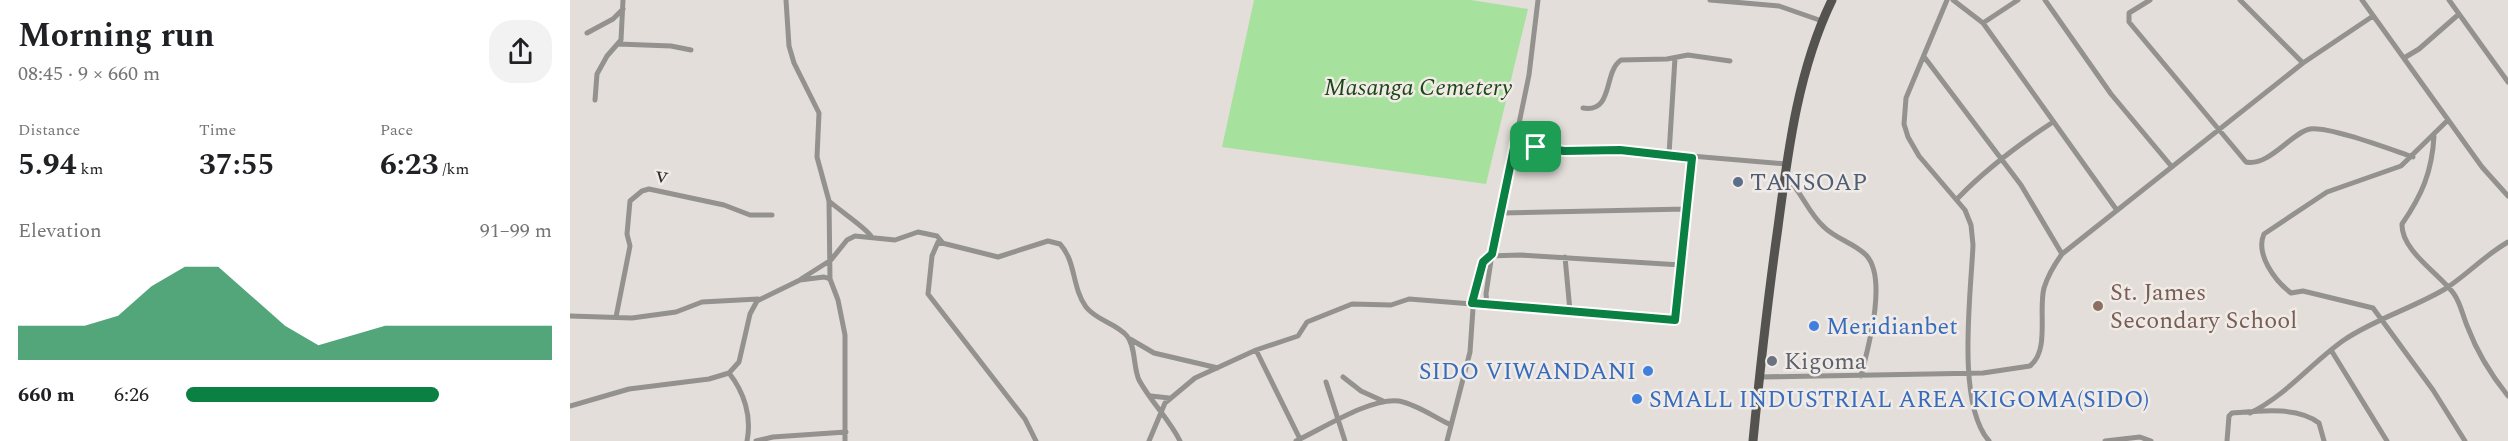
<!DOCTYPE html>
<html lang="en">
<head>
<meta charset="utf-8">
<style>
  :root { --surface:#fff; --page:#f2f2f2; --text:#202124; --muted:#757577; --accent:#0b8043 }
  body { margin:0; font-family:Spectral,serif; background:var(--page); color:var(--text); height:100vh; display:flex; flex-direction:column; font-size:22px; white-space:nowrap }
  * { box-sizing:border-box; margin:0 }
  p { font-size:20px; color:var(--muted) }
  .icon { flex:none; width:33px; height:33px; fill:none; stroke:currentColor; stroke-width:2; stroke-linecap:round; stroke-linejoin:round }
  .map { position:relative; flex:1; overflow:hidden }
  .details { display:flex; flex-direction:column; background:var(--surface); width:570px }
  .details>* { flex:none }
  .pin { position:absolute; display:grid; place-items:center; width:51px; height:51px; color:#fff; margin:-26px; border-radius:12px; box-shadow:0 3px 9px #0006 }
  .round { display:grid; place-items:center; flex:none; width:63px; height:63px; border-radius:24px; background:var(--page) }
  .overview { display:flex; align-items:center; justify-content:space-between; height:102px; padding:0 18px }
  h1 { font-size:33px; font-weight:700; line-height:45px }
  .figures { display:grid; grid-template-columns:repeat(3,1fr); gap:9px; height:102px; padding:6px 18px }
  .figures div { display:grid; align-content:center }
  .figures b { font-size:30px; font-weight:700 }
  .figures small { font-size:16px; font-weight:400 }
  .figures p { font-size:16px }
  .chart { height:168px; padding:12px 18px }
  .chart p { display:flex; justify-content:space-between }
  .chart svg { width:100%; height:108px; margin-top:6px; fill:var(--accent); opacity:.7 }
  ul { padding:0 18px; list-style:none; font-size:20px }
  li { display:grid; grid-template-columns:96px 72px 1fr; align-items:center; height:45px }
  li i { height:15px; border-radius:8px; background:var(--accent) }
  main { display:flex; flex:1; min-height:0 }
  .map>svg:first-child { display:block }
  .green { fill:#a6e19d }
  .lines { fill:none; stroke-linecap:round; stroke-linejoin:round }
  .street { stroke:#93928f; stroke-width:5 }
  .primary { stroke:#54534f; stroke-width:9 }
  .route-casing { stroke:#fff; stroke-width:12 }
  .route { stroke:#0b8043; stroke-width:8 }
  .service-dot { fill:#5c6f8a; stroke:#f1ebe7; stroke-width:2 }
  .education-dot { fill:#8d6e63; stroke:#f1ebe7; stroke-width:2 }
  .shop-dot { fill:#3f7fe0; stroke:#f1ebe7; stroke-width:2 }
  .worship-dot { fill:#6b7280; stroke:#f1ebe7; stroke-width:2 }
  .labels { text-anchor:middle; stroke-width:5; stroke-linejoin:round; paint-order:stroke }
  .park-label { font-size:24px; font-style:italic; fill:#1c4615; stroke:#f1ebe7 }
  .street-label { font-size:24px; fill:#2e2c2a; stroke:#f1ebe7 }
  .service-label { font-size:24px; fill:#4e5e75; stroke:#f1ebe7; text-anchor:start }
  .education-label { font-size:24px; fill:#785e54; stroke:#f1ebe7; text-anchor:start }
  .shop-label { font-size:24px; fill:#366cbe; stroke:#f1ebe7; text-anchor:start }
  .worship-label { font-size:24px; fill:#5b616d; stroke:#f1ebe7; text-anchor:start }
</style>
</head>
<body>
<main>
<section class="details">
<div class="overview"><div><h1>Morning run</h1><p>08:45 · 9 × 660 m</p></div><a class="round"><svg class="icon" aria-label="share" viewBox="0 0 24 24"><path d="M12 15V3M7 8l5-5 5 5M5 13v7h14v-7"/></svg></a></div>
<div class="figures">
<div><p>Distance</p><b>5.94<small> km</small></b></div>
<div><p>Time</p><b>37:55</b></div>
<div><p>Pace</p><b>6:23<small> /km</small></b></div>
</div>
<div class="chart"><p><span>Elevation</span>91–99 m</p>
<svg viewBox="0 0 160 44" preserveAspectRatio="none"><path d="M0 44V30L10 30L20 30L30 26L40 14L50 6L60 6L70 18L80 30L90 38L100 34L110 30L120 30L130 30L140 30L150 30L160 30V44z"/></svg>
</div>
<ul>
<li><b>660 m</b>6:26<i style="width:69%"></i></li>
</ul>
</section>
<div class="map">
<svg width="1938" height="441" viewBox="0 0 1938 441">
  <rect width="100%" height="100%" fill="#e4deda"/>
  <path class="green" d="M 684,0 L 901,0 L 958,9 L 916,184 L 652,147 Z"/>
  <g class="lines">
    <path class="street" d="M 216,0 L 219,46 L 224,63 L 249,113 L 247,157 L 259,201 L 260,279 L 268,300 L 275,335 L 275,441
      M 1140,0 L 1209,6 L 1252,21
      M 1377,0 L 1336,98 L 1334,124 L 1338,137 L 1349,156 L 1395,210 L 1401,225 L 1403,245 C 1401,294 1386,403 1419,441
      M 1383,0 L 1413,23 L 1546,209
      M 1475,0 L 1541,94 L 1602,167
      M 1580,0 L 1559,13 L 1559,22 L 1676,162 C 1699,167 1722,132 1740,129 C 1759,126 1822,150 1843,157
      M 1670,0 L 1733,63
      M 1792,0 L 1912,167 L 1938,196
      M 1879,0 L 1938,82
      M 1413,23 L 1448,0
      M 17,33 L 43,19 L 53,9
      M 48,44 L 101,46 L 121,50
      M 1355,58 L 1451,185 L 1492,254
      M 1834,58 L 1849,49 L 1889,14
      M 25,100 L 27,74 L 37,56 L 51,40 L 53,0
      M 1013,108 C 1044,113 1033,72 1051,60 L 1097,59 L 1118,55 L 1160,61
      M 1878,120 L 1831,166 L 1757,192 L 1694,234 C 1685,254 1705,281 1721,293 L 1733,291 L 1803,308 L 1863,390 L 1895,441
      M 1864,136 C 1862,172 1852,195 1832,224 C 1831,251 1870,274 1884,294 C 1891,304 1893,317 1898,328 C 1907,352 1922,376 1938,396
      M 945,143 L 994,151 L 1050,150 L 1216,164
      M 1099,154 L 1105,58
      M 1215,175 C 1232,192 1238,213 1254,227 C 1266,239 1284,243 1296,255 C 1318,278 1298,348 1291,376
      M 1388,198 C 1417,168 1448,145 1483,122
      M 259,201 C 269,210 296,228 301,236
      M 932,213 L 1116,209
      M 995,257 L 1000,311
      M 231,279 L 261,260 L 277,240 L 285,236 L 325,240 L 348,232 L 367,236 L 372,242
      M 917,304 L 916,294 L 922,254 L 959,75 L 968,0
      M 0,316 L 62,318 L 106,312 L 132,302 L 188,299
      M 46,317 L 60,246 L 57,234 L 60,201 L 72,191 L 79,189 L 154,205 L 180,215 L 202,215
      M 560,339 L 584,353 L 648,368
      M 686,350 L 730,439
      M 1761,350 L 1817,441
      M 159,373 C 174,392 182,416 177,441
      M 773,377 L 791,391 L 813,401
      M 1189,377 L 1413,373 L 1460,366 C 1480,350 1468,311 1474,288 C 1478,275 1484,265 1492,254 L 1733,63 L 1803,16
      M 756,382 L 775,441
      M 581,396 L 599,398
      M 0,406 L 59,389 L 139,379 L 159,373 L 169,362 L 180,314 L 187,301 L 230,280 L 254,277 L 260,279
      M 1680,413 C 1717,395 1741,363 1774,340 C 1805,319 1843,308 1875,289 C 1897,275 1915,255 1938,242
      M 186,441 L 203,437 L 276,432
      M 466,441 L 455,419 L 358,294 L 362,256 L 368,242 L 428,257 L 478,241 L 490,244 C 506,261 502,288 516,307 C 527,321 546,323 557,336 C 566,347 563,367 569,380 C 581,402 599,419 610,441
      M 579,441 L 595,403 L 625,378 L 686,350 L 728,336 L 737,322 L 782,304 L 821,305 L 839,299 L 1105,320 L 1122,158
      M 726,441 C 752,429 801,397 829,401 C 846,404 864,417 879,424
      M 877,441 L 900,352 L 904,294 L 918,256 L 950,255 L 1111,265
      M 1535,441 L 1570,437 L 1581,441
      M 1657,441 L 1659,416 L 1662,413 C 1689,411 1727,406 1749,423 L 1754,441"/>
    <path class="primary" d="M 1183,441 C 1190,369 1198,298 1208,227 C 1218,151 1228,70 1262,0"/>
  </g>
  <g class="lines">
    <defs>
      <path id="route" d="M 945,143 L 994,151 L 1050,150 L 1122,158 L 1105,320 L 902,303 L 913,262 L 922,254 Z"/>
    </defs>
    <use href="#route" class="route-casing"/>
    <use href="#route" class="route"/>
  </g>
  <circle class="service-dot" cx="1168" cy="182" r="6"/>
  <circle class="education-dot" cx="1528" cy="306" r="6"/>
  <g class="shop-dot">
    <circle cx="1244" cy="326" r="6"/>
    <circle cx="1078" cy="371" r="6"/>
    <circle cx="1067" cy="399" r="6"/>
  </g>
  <circle class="worship-dot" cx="1202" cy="361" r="6"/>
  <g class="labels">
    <g class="park-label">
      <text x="848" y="95">Masanga Cemetery</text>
    </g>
    <g class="street-label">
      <text transform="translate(92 175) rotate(8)" y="8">v</text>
    </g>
    <g class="service-label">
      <text x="1180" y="190">TANSOAP</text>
    </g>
    <g class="education-label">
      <text x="1540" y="300">St. James<tspan x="1540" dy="28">Secondary School</tspan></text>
    </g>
    <g class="shop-label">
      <text x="1256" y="334">Meridianbet</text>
      <text x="1066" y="379" text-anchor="end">SIDO VIWANDANI</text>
      <text x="1079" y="407">SMALL INDUSTRIAL AREA KIGOMA(SIDO)</text>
    </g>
    <g class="worship-label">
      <text x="1214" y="369">Kigoma</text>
    </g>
  </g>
</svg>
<div class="pin" style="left:966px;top:147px;background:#1e9e55"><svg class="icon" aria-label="arrive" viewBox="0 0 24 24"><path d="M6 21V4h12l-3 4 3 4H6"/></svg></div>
</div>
</main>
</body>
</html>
